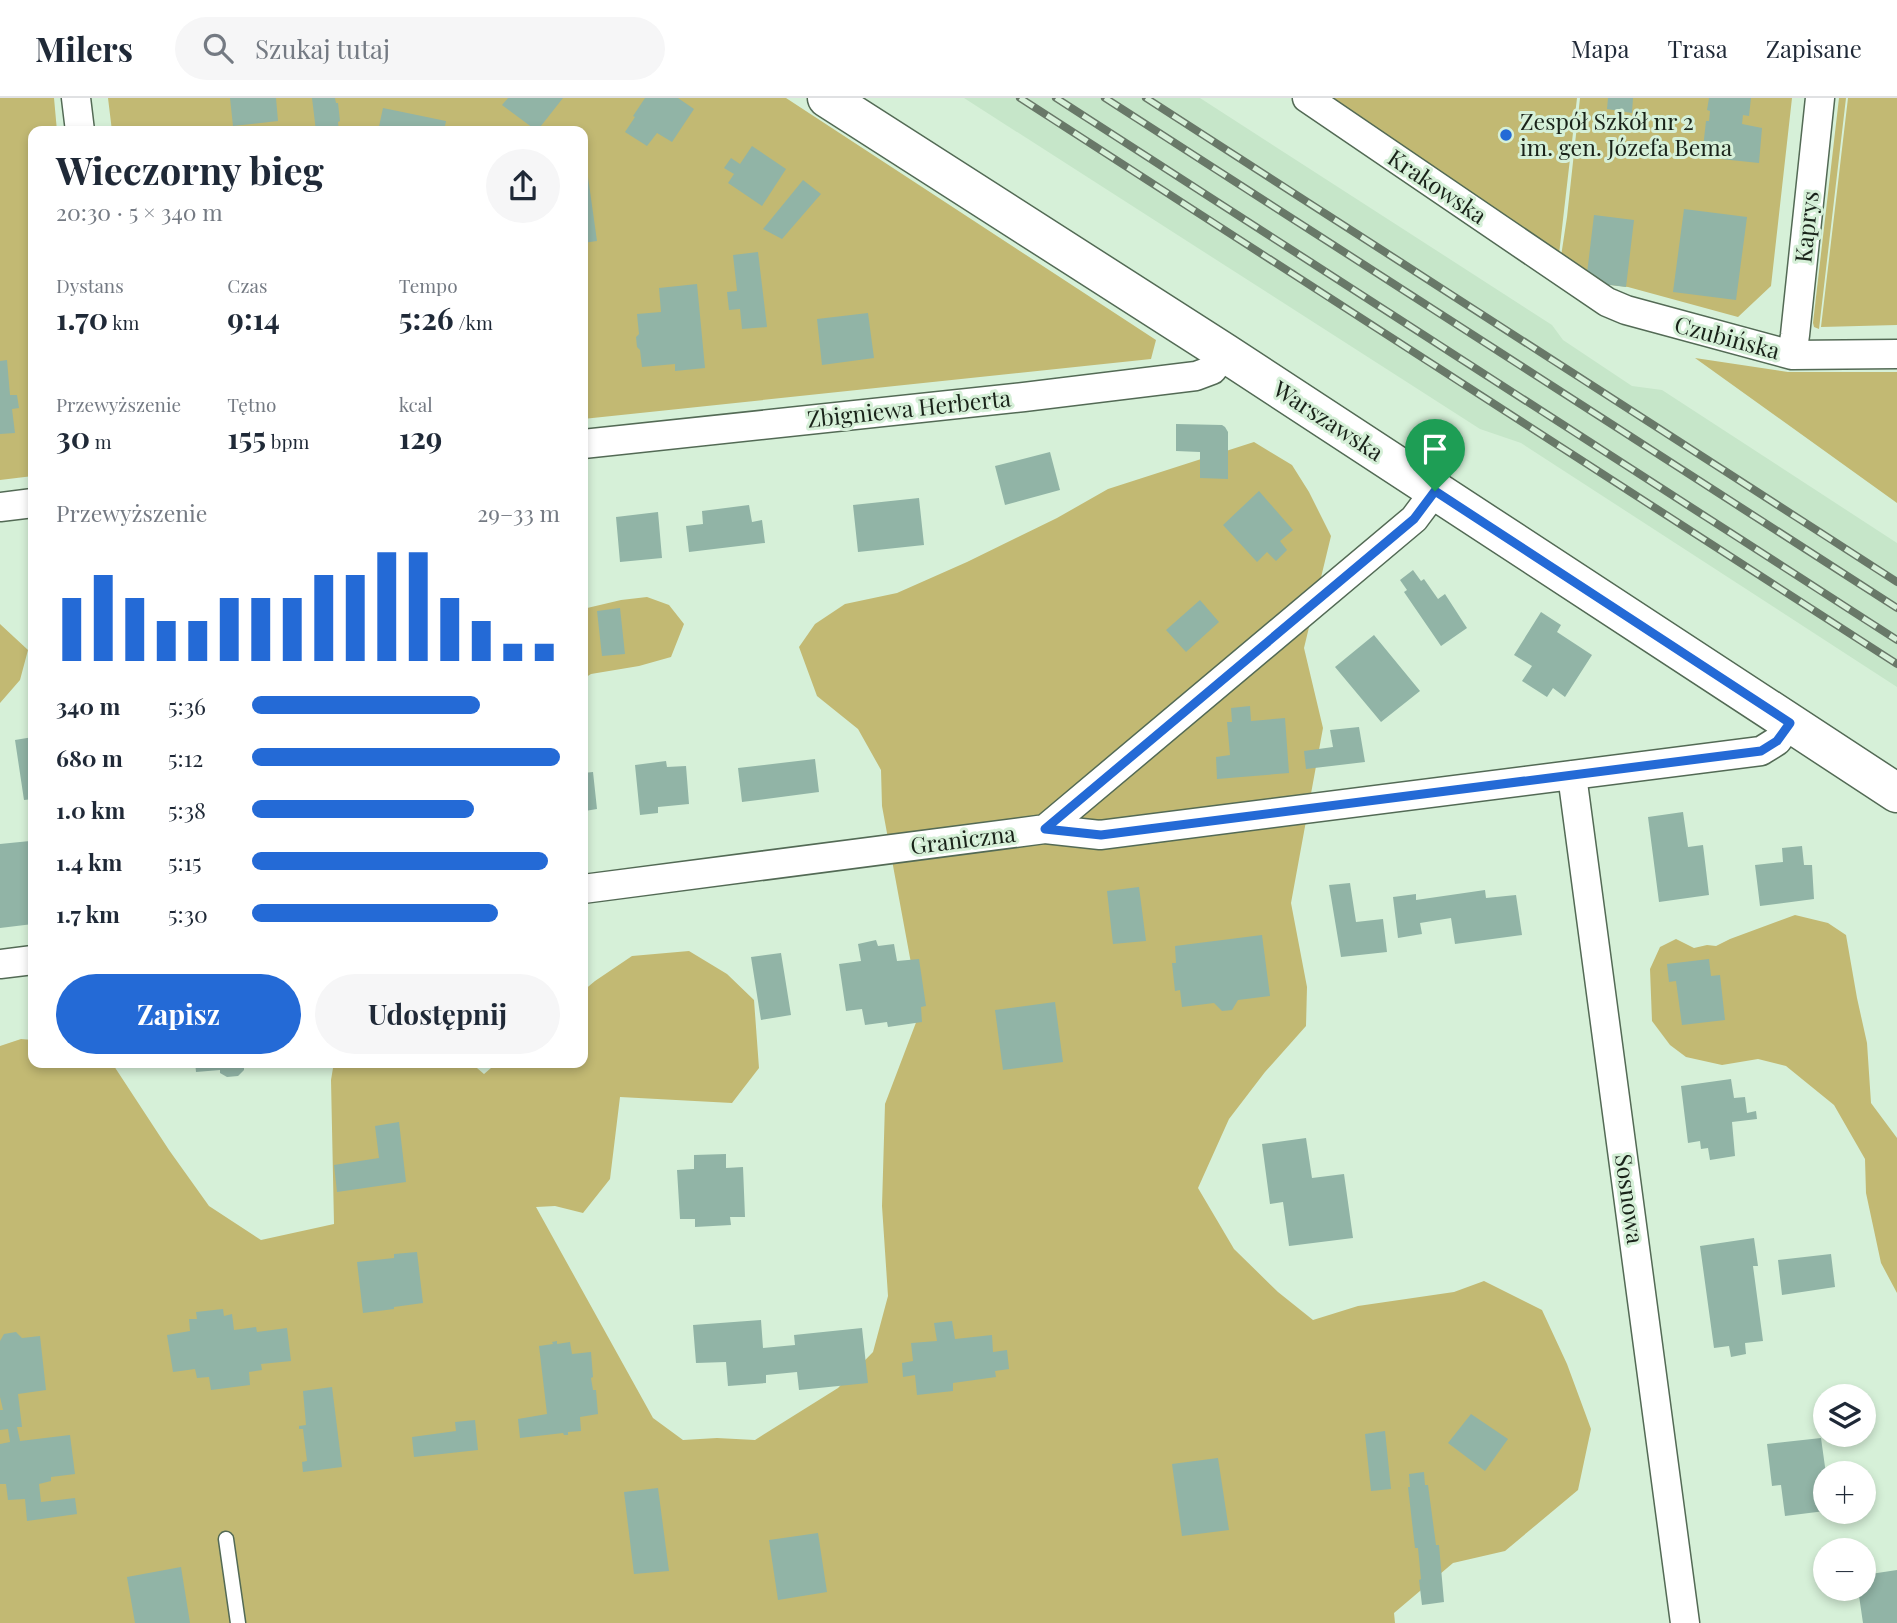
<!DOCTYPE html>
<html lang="pl">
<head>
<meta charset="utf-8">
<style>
  :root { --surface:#fff; --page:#f6f6f7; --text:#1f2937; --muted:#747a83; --line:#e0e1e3; --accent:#246ad6 }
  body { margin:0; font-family:"Playfair Display",serif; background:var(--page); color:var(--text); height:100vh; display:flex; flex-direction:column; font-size:26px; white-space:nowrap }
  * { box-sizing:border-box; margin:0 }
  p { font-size:23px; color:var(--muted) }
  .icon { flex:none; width:38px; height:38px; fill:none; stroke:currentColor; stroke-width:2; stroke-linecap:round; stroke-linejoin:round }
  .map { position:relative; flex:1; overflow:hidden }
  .details { position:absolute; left:28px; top:28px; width:560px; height:942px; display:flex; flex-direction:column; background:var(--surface); border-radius:14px; box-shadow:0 4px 10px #0003 }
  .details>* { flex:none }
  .fabs { position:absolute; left:1813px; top:1286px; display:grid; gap:14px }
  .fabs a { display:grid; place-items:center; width:63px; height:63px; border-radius:50%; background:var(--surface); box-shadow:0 4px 10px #0003; font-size:35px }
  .pin { position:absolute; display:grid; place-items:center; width:60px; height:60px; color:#fff; margin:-72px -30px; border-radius:50% 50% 50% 0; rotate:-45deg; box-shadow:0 0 7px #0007 }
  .pin .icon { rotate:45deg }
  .round { display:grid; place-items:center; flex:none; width:74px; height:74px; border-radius:37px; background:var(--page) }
  .head { display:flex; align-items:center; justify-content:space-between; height:119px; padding:0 28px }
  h1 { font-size:38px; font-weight:700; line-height:52px }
  .stats { display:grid; grid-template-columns:repeat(3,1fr); gap:10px; height:119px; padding:7px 28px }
  .stats div { display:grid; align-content:center }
  .stats b { font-size:30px; font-weight:700 }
  .stats small { font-size:19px; font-weight:400 }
  .stats p { font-size:19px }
  .chart { height:196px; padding:14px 28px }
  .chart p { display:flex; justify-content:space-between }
  .chart svg { width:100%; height:126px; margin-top:7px; stroke:var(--accent); stroke-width:6 }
  .button { display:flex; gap:14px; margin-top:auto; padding:14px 28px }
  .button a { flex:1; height:80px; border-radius:42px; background:var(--accent); color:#fff; font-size:28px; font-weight:700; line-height:80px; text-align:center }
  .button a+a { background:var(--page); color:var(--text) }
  ul { padding:0 28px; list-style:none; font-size:23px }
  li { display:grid; grid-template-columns:112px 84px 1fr; align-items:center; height:52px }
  li i { height:18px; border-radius:9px; background:var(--accent) }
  header { display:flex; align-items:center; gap:42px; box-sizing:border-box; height:98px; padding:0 35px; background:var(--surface); border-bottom:2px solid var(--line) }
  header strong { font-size:33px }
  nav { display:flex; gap:38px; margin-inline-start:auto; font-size:24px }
  .search { width:490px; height:63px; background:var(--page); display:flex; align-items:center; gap:18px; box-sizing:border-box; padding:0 24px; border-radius:38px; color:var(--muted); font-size:26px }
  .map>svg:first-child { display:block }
  .built { fill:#c6e6c9 }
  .green { fill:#c2b973 }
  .building { fill:#91b4a6 }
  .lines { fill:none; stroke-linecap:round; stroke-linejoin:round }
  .lane-casing { stroke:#536a55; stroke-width:17 }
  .street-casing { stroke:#536a55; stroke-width:31 }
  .secondary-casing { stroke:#536a55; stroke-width:41 }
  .lane { stroke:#fff; stroke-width:14 }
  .street { stroke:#fff; stroke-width:28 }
  .secondary { stroke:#fff; stroke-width:38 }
  .rail-casing { stroke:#687868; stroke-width:8 }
  .rail { stroke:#d6f0d8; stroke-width:5; stroke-dasharray:16; stroke-linecap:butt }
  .route-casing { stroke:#fff; stroke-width:14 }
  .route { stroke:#246ad6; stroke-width:9 }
  .poi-dot { fill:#246ad6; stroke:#d6f0d8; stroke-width:2.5 }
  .labels { text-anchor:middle; stroke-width:6; stroke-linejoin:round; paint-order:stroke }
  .poi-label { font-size:23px; fill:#192219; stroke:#d6f0d8; text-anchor:start }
  .street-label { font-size:23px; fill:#192219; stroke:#d6f0d8 }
</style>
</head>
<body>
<header>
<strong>Milers</strong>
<div class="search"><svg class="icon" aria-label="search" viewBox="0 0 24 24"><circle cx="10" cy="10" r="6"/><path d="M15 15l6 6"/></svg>Szukaj tutaj</div>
<nav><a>Mapa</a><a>Trasa</a><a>Zapisane</a></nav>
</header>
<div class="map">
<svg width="1897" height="1525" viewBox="0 0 1897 1525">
  <rect width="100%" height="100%" fill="#d6f0d8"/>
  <path class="built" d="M 964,0 L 1200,0 L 1552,227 L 1563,242 L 1632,288 L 1662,292 L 1897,445 L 1897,589 L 1521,345 L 1480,331 Z"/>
  <path class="green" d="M 0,0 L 54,0 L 57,33 L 33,33 L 33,378 L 0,382 Z
    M 108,0 L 786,0 L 1156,242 L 1151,261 L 583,321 L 583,33 L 112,33 Z
    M 1312,0 L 1577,0 L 1558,165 Z
    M 1580,0 L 1792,0 L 1771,188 L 1738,219 L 1628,189 L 1586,184 L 1560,165 L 1567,119 Z
    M 1839,0 L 1846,0 L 1819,231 L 1814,229 L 1813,225 Z
    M 1848,0 L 1897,0 L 1897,227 L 1821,229 Z
    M 1695,260 L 1788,274 L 1897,274 L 1897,405 Z
    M 1254,344 L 1292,367 L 1309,394 L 1331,438 L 1304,550 L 1323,630 L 1291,805 L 1307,889 L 1306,928 L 1265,974 L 1229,1021 L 1198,1090 L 1234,1151 L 1278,1194 L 1313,1222 L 1358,1208 L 1454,1194 L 1484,1183 L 1542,1212 L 1567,1266 L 1591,1331 L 1578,1392 L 1505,1453 L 1453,1465 L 1394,1515 L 1395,1525 L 0,1525 L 0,948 L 21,941 L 33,942 L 33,964 L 107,964 L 114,968 L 169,1052 L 209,1108 L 261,1142 L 334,1126 L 331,982 L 334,964 L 470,964 L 484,976 L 498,964 L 583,964 L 583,893 L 595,883 L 632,858 L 689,853 L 727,876 L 754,902 L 759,970 L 732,1005 L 620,999 L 610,1081 L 583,1115 L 555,1108 L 536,1109 L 653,1320 L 683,1342 L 717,1340 L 755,1342 L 838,1290 L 873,1254 L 888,1198 L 882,1108 L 885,1006 L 920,914 L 882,708 L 881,672 L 858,631 L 817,598 L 799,549 L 815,526 L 845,506 L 897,495 L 967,464 L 1057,420 L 1108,391 Z
    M 647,499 L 669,507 L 684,526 L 671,559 L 639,568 L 591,576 L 583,581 L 583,511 L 621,502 Z
    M 0,526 L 28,552 L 20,582 L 0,605 Z
    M 1795,817 L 1828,825 L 1846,837 L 1857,900 L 1867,945 L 1871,1005 L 1897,1040 L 1897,1195 L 1881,1165 L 1866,1095 L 1865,1061 L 1834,1007 L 1786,968 L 1758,961 L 1722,967 L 1686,959 L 1670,947 L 1652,923 L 1650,871 L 1660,849 L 1676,841 L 1694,850 L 1707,847 L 1716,848 L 1730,841 Z"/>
  <path class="building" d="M 230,0 L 276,0 L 278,23 L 233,28 Z
    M 312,0 L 335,0 L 336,5 L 338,5 L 340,23 L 338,24 L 339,33 L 316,33 Z
    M 508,0 L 563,0 L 537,33 L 502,7 Z
    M 645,0 L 678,0 L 694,11 L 672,44 L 657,35 L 647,48 L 625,34 L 635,19 L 633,18 Z
    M 1608,0 L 1633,0 L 1632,15 L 1607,11 Z
    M 1709,0 L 1751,0 L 1749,18 L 1743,17 L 1742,26 L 1762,30 L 1759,65 L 1702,59 L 1706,23 L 1709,23 L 1710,13 L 1707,12 Z
    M 383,10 L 446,23 L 444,33 L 378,33 Z
    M 752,48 L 786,71 L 762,108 L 728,85 L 734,76 L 724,70 L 731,60 L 740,66 Z
    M 583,79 L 588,79 L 597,143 L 583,145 Z
    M 803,82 L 821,96 L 782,141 L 763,131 Z
    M 1684,111 L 1747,119 L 1736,202 L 1673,194 Z
    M 1594,117 L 1634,122 L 1626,189 L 1586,184 Z
    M 758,154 L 767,229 L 742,231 L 740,211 L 729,212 L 727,194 L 737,193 L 733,157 Z
    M 697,186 L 705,270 L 675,273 L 675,266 L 642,269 L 640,252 L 637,249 L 636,239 L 639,236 L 637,216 L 661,214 L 659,190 Z
    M 868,215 L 874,260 L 822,267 L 817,221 Z
    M 7,262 L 10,297 L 17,297 L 19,310 L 12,311 L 15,335 L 0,336 L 0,263 Z
    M 1176,326 L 1222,327 L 1225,329 L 1228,334 L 1228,381 L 1200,380 L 1200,354 L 1176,353 Z
    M 1050,354 L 1060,392 L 1005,407 L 995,368 Z
    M 1259,393 L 1293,432 L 1280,443 L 1287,452 L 1276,463 L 1267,454 L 1257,464 L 1223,427 Z
    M 919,400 L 924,447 L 858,454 L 853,407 Z
    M 749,407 L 752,424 L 762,422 L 765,445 L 689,454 L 686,428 L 703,426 L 702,413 Z
    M 658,414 L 662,460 L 620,464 L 616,419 Z
    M 1413,472 L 1421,483 L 1424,481 L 1438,501 L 1445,496 L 1467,530 L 1441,548 L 1404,494 L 1407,492 L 1400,482 Z
    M 1200,502 L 1219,524 L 1186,554 L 1166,532 Z
    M 620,510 L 625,556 L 602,558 L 597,513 Z
    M 1541,514 L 1561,527 L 1557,534 L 1592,557 L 1565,599 L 1553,590 L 1547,599 L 1522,583 L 1532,568 L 1514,557 Z
    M 1374,537 L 1420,593 L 1381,624 L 1335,569 Z
    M 1250,608 L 1251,623 L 1285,620 L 1289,675 L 1217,681 L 1216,659 L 1230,657 L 1227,624 L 1232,624 L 1231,610 Z
    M 1359,629 L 1365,664 L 1306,671 L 1304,653 L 1333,649 L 1330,632 Z
    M 33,639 L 33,701 L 24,702 L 15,642 Z
    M 815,661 L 819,694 L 742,704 L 738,670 Z
    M 666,663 L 667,669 L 686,668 L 689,706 L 658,709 L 658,715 L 640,717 L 635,667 Z
    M 593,674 L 597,711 L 585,713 L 586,720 L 583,720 L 583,675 Z
    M 1683,714 L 1688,749 L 1703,747 L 1709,797 L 1659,804 L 1648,719 Z
    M 30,743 L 33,759 L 33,826 L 0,830 L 0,746 Z
    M 1802,748 L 1804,767 L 1812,767 L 1814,801 L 1760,808 L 1755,767 L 1783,764 L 1782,750 Z
    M 1350,785 L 1356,824 L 1383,821 L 1387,854 L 1341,859 L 1329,787 Z
    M 1139,789 L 1146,843 L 1113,846 L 1107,793 Z
    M 1485,792 L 1486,800 L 1516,797 L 1522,837 L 1455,846 L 1451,820 L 1420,825 L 1422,836 L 1398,840 L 1393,799 L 1416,796 L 1416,802 Z
    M 1262,837 L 1270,898 L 1238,902 L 1232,912 L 1222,913 L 1214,905 L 1182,909 L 1180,892 L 1175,893 L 1172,865 L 1176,865 L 1175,848 Z
    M 876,842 L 878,848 L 894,846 L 897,863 L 919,861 L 926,908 L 921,909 L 922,924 L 888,929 L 887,924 L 865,927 L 862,911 L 846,913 L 839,866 L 861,863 L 858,846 Z
    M 781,855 L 791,917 L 761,922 L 751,859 Z
    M 1709,861 L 1711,878 L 1720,877 L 1725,922 L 1682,927 L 1676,883 L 1669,884 L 1667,866 Z
    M 1055,904 L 1063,964 L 1003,972 L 995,912 Z
    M 195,964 L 247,964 L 248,968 L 244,969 L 244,972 L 238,978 L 227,979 L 220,975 L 220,972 L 196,974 Z
    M 1731,981 L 1734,1000 L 1745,999 L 1747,1015 L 1756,1013 L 1757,1021 L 1732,1024 L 1735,1058 L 1710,1062 L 1708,1050 L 1701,1051 L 1700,1043 L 1688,1045 L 1681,988 Z
    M 399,1024 L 406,1084 L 337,1094 L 334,1067 L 379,1060 L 375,1028 Z
    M 1306,1040 L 1312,1080 L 1344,1076 L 1353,1140 L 1289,1148 L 1283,1104 L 1270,1106 L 1262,1046 Z
    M 726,1056 L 726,1070 L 743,1069 L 745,1119 L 730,1119 L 731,1127 L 695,1129 L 695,1121 L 680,1121 L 677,1072 L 694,1071 L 694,1057 Z
    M 1754,1140 L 1758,1168 L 1753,1168 L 1763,1243 L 1745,1245 L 1746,1256 L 1731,1259 L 1729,1248 L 1714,1250 L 1700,1148 Z
    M 417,1154 L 423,1205 L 394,1209 L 394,1211 L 363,1215 L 357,1164 L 394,1160 L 394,1156 Z
    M 1831,1156 L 1835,1189 L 1782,1197 L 1778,1162 Z
    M 223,1211 L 224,1218 L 232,1216 L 234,1232 L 256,1229 L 257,1234 L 287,1230 L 291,1263 L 261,1266 L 262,1272 L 249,1274 L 250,1287 L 211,1292 L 209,1279 L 197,1280 L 195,1271 L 173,1274 L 167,1237 L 190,1233 L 189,1221 L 197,1221 L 196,1214 Z
    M 761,1222 L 763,1250 L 795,1247 L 794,1237 L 862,1230 L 868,1285 L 799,1292 L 797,1274 L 766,1277 L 766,1285 L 728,1288 L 726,1264 L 696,1265 L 693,1227 Z
    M 952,1223 L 955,1241 L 992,1237 L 993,1254 L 1007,1252 L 1009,1271 L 995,1273 L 996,1279 L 953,1285 L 953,1293 L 917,1297 L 915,1277 L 903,1279 L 902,1265 L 913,1263 L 911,1245 L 937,1243 L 934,1225 Z
    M 16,1234 L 22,1240 L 40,1238 L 46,1292 L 18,1296 L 22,1329 L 17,1329 L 20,1343 L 70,1337 L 75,1376 L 51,1379 L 51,1383 L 39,1386 L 41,1404 L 75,1400 L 77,1416 L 27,1423 L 25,1401 L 8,1402 L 6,1386 L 0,1386 L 0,1346 L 10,1344 L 8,1331 L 0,1332 L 0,1312 L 3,1312 L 0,1299 L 0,1243 L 4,1236 Z
    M 557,1243 L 557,1246 L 570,1244 L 572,1256 L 591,1254 L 593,1279 L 591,1280 L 593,1292 L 596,1292 L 598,1316 L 580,1319 L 581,1333 L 568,1334 L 568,1337 L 564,1337 L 563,1335 L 520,1340 L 518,1321 L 547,1316 L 539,1248 L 553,1246 L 552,1244 Z
    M 332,1289 L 342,1369 L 303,1374 L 302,1364 L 307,1363 L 303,1331 L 299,1331 L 299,1328 L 306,1327 L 303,1293 Z
    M 1471,1316 L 1508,1341 L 1485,1373 L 1448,1345 Z
    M 475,1322 L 478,1352 L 414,1359 L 412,1339 L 456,1333 L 455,1324 Z
    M 1385,1333 L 1391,1391 L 1371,1393 L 1365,1336 Z
    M 1821,1340 L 1826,1376 L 1825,1413 L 1785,1418 L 1781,1387 L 1772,1388 L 1767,1346 Z
    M 1218,1360 L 1229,1432 L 1182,1438 L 1172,1366 Z
    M 1424,1374 L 1425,1387 L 1428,1387 L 1436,1447 L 1439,1447 L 1444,1504 L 1422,1507 L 1419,1482 L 1421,1481 L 1418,1450 L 1415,1450 L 1408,1389 L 1410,1389 L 1409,1376 Z
    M 658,1390 L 669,1473 L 634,1476 L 624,1394 Z
    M 818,1435 L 827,1494 L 778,1502 L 769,1442 Z
    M 181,1469 L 190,1525 L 135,1525 L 127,1479 Z
    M 1897,1472 L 1897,1525 L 1863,1525 L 1858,1491 L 1864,1491 L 1864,1477 Z"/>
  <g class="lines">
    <defs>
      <path id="lane" d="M 226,1441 L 238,1525"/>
      <path id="street" d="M 76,0 L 80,33
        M 1307,0 L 1607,204 L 1626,212 L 1792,257 L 1897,256
        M 1792,257 L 1795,237 L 1820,0
        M 583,346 L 1024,299 L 1196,278 L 1212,272 L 1225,255
        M 0,409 L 33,405
        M 1572,677 L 1685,1525
        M 1045,731 L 1414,421 L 1435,393
        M 583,791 L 1045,731 L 1100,737 L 1761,653 L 1777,643 L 1790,625
        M 0,866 L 33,862"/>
      <path id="secondary" d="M 827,0 L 1225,255 L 1897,695"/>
    </defs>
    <use href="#lane" class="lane-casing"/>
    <use href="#street" class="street-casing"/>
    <use href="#secondary" class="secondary-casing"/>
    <use href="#lane" class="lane"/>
    <use href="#street" class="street"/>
    <use href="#secondary" class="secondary"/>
    <defs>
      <path id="rail" d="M 1020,0 L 1897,566
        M 1056,0 L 1897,542
        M 1105,0 L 1897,510
        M 1146,0 L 1897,484"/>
    </defs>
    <use href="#rail" class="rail-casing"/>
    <use href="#rail" class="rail"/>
  </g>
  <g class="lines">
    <defs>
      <path id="route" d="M 1435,393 L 1790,625 L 1777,643 L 1761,653 L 1101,737 L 1045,731 L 1414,421 Z"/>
    </defs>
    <use href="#route" class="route-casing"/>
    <use href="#route" class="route"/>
  </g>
  <circle class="poi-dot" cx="1506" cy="37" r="7"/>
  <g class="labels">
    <g class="poi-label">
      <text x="1520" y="32">Zespół Szkół nr 2<tspan x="1520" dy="26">im. gen. Józefa Bema</tspan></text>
    </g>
    <g class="street-label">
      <text transform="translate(1437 89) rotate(34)" y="8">Krakowska</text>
      <text transform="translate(1807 129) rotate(-84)" y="8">Kaprys</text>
      <text transform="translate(1727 240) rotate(15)" y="8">Czubińska</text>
      <text transform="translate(909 311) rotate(-6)" y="8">Zbigniewa Herberta</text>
      <text transform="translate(1328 323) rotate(33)" y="8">Warszawska</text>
      <text transform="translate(963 742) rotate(-7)" y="8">Graniczna</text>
      <text transform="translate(1629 1101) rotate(82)" y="8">Sosnowa</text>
    </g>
  </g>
</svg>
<div class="fabs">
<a><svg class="icon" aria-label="layers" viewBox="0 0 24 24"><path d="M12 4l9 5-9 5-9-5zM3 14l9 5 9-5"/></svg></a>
<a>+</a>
<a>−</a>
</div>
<div class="pin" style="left:1435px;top:393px;background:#1e9e55"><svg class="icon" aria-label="arrive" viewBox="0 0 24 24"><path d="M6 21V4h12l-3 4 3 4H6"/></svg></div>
<section class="details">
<div class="head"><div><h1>Wieczorny bieg</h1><p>20:30 · 5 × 340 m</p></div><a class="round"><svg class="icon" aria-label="share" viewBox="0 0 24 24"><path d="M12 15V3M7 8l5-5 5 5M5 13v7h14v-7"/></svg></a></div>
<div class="stats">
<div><p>Dystans</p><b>1.70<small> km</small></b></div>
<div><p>Czas</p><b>9:14</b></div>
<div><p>Tempo</p><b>5:26<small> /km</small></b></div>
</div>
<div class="stats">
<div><p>Przewyższenie</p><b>30<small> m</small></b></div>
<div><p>Tętno</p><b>155<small> bpm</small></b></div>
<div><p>kcal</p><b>129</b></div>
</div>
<div class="chart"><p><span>Przewyższenie</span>29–33 m</p>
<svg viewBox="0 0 160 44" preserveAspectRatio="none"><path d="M5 44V22M15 44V14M25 44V22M35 44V30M45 44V30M55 44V22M65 44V22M75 44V22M85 44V14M95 44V14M105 44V6M115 44V6M125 44V22M135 44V30M145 44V38M155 44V38"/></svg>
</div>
<ul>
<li><b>340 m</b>5:36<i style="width:74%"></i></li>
<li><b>680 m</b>5:12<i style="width:100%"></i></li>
<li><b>1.0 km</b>5:38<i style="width:72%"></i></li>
<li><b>1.4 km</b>5:15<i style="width:96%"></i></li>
<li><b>1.7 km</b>5:30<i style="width:80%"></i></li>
</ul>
<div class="button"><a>Zapisz</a><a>Udostępnij</a></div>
</section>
</div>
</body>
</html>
